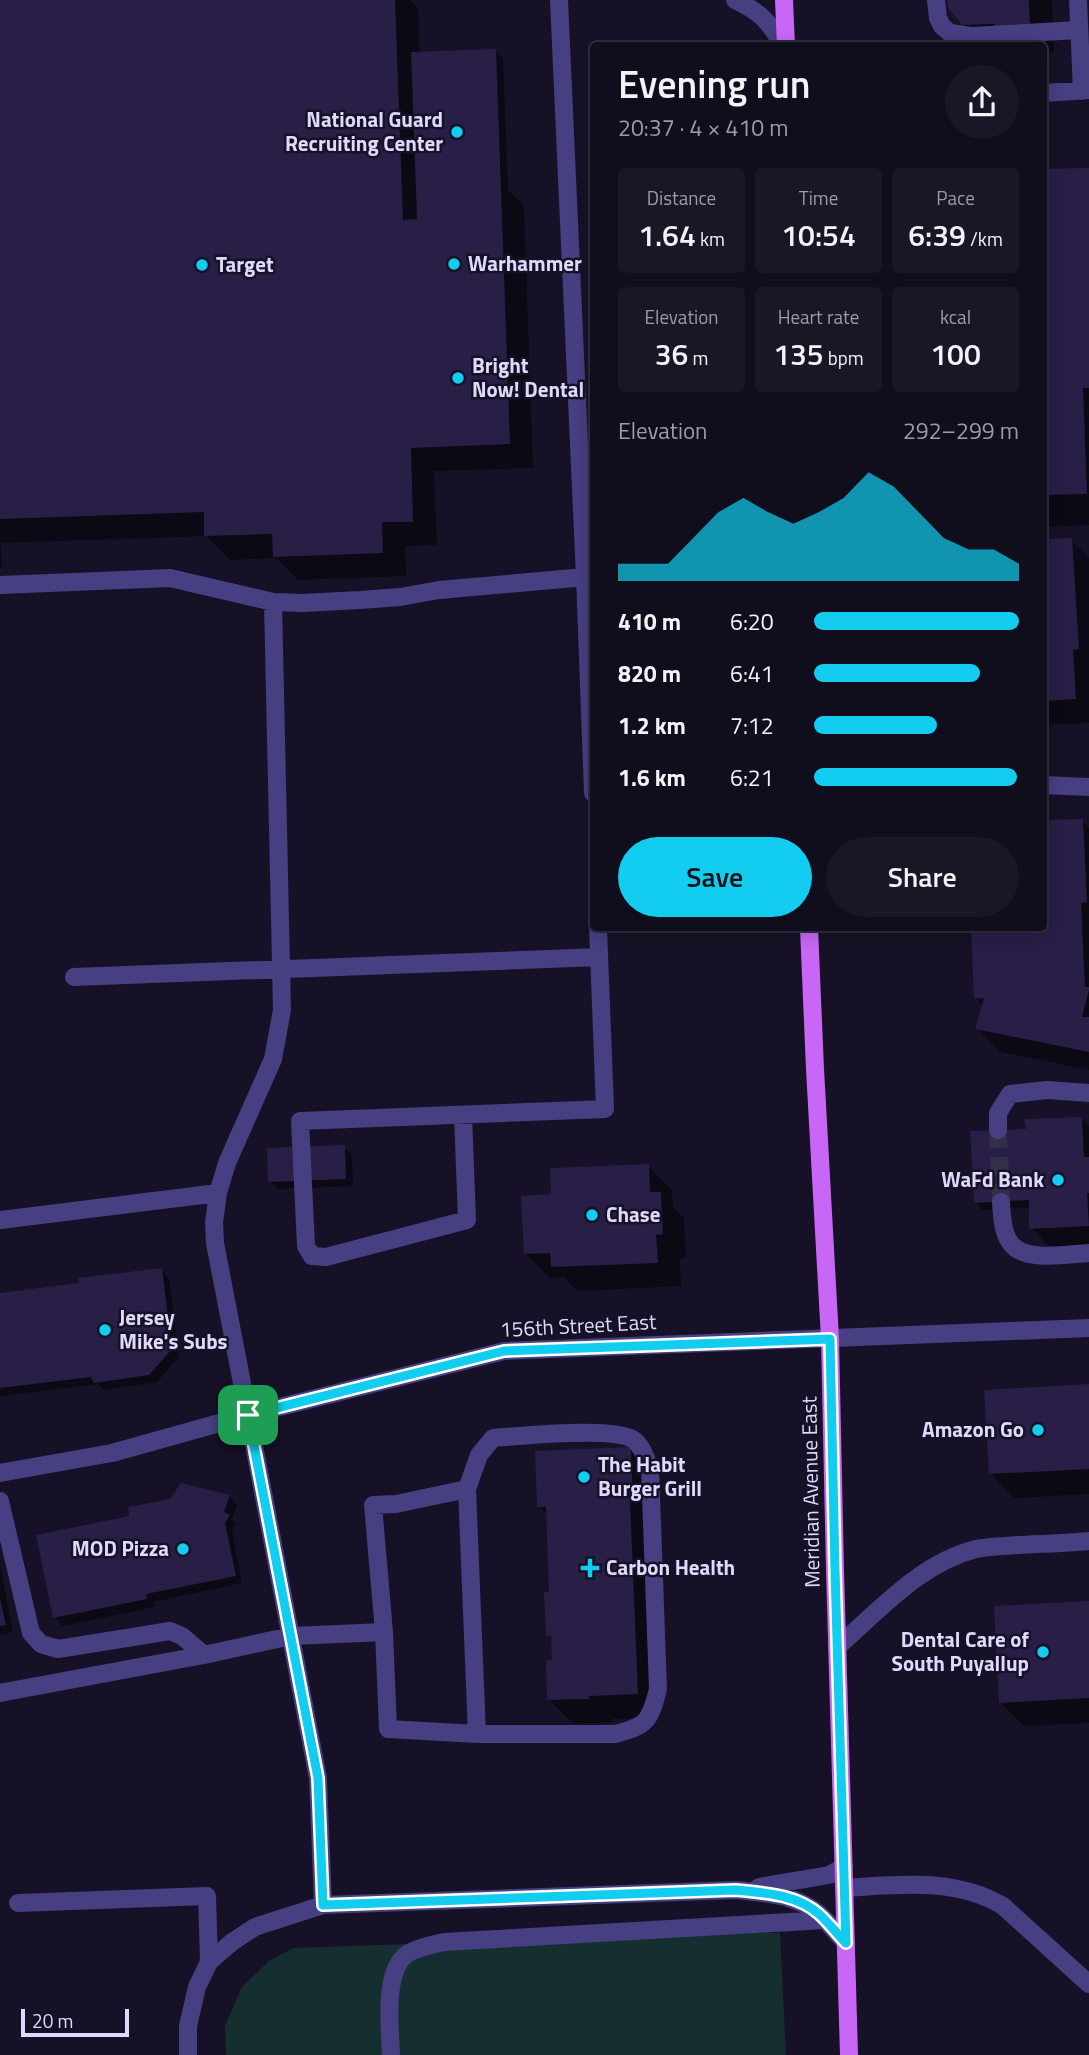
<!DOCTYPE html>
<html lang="en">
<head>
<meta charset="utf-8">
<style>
  :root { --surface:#100d1c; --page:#191625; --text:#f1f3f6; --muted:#9c9ca3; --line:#302d3b; --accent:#12cdef }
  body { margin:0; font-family:"Titillium Web",sans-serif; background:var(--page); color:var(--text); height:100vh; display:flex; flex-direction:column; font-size:26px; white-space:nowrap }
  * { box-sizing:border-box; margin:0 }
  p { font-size:23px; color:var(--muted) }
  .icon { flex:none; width:38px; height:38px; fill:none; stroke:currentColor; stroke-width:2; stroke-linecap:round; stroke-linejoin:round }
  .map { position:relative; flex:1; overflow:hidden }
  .sheet { position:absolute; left:590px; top:42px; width:457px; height:889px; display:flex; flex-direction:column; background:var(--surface); border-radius:7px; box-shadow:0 4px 18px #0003,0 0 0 2px var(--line) }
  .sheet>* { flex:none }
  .scale { position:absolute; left:21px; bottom:18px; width:108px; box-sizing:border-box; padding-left:7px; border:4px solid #dfd9fc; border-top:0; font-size:19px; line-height:24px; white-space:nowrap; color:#dfd9fc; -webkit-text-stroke:5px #161126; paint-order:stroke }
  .pin { position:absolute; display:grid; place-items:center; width:60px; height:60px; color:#fff; margin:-30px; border-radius:14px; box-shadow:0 4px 10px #0006 }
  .round { display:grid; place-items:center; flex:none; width:74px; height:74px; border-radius:37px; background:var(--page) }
  .head { display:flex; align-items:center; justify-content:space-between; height:119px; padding:0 28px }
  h1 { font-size:38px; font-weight:600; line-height:52px }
  .metrics { display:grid; grid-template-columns:repeat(3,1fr); gap:10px; height:119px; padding:7px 28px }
  .metrics div { display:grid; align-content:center; border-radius:7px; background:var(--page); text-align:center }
  .metrics b { font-size:30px; font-weight:600 }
  .metrics small { font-size:19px; font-weight:400 }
  .metrics p { font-size:19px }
  .chart { height:196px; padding:14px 28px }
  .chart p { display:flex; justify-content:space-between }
  .chart svg { width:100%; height:126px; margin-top:7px; fill:var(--accent); opacity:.7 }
  .button { display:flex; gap:14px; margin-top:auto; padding:14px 28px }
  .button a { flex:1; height:80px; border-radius:42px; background:var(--accent); color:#111; font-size:28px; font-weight:600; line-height:80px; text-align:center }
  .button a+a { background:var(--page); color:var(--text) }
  ul { padding:0 28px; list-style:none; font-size:23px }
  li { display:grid; grid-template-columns:112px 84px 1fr; align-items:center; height:52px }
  li i { height:18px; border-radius:9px; background:var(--accent) }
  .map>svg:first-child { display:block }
  .green { fill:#152f30 }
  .shadow { fill:#0007 }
  .building { fill:#291e46 }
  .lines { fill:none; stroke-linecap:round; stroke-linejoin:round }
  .minor-tunnel { stroke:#342f46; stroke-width:18; stroke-dasharray:18 9; stroke-linecap:butt }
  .minor { stroke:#463f82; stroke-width:18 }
  .major { stroke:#c867f5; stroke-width:18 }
  .route-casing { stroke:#fff; stroke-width:14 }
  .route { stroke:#12cdef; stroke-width:9 }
  .poi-dot { fill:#12cdef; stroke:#161126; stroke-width:2.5 }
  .labels { text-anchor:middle; stroke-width:5; stroke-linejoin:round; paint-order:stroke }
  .poi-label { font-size:21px; font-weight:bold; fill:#dfd9fc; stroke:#161126; text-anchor:start }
  .street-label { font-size:21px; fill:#dfd9fc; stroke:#161126 }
</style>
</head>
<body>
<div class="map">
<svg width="1089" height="2055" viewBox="0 0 1089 2055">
  <rect width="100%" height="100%" fill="#161126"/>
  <path class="green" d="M 734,1933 L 780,1933 L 786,2055 L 226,2055 L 225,2026 L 242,1987 L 269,1961 L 293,1948 Z"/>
  <path class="shadow" d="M 0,0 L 410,0 L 418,8 L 420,54 L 496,51 L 503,59 L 508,190 L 524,206 L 533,468 L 434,471 L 437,545 L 405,546 L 406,576 L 298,580 L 276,558 L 230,560 L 206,536 L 1,543 L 2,567 L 0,567 Z
    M 949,0 L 1052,0 L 1054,53 L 1043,53 L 1043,46 L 985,46 L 963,24 Z
    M 1089,169 L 1089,525 L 1043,527 L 1043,244 Z
    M 1071,540 L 1089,558 L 1089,723 L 1043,725 L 1043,541 Z
    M 1082,821 L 1089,828 L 1089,1070 L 1001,1052 L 977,1028 L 983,1006 L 976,999 L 973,928 L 1043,928 L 1043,822 Z
    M 1081,1118 L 1089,1126 L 1089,1251 L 1055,1252 L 1031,1228 L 1030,1208 L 983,1210 L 975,1202 L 1027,1130 Z
    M 344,1147 L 352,1155 L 353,1186 L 278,1189 L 270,1181 Z
    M 648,1166 L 672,1190 L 673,1207 L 684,1218 L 686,1258 L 680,1258 L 681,1286 L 577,1291 L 564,1277 L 550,1278 L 525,1253 L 553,1196 Z
    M 161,1270 L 169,1278 L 177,1342 L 175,1344 L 180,1356 L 157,1382 L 104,1390 L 98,1384 L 0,1396 L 0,1401 L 0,1294 L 81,1284 Z
    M 1089,1386 L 1089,1494 L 1015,1498 L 991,1474 Z
    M 630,1449 L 654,1473 L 653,1525 L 661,1717 L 612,1719 L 612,1722 L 573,1724 L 549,1700 L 554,1661 L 553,1641 L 548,1635 L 551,1594 L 548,1515 L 539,1506 Z
    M 229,1496 L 237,1504 L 232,1520 L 237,1524 L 232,1531 L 242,1583 L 153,1602 L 154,1607 L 63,1626 L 55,1618 Z
    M 0,1564 L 13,1632 L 0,1635 Z
    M 1089,1603 L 1089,1723 L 1024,1726 L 1000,1702 Z"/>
  <path class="building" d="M 0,0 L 395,0 L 403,220 L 417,219 L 411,52 L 496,49 L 510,444 L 411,448 L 413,522 L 382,522 L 383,553 L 273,557 L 272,534 L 204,536 L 204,512 L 0,519 Z
    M 947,0 L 1029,0 L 1030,29 L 995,31 L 995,24 L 962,25 L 948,8 Z
    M 1089,168 L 1089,388 L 1083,388 L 1087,494 L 1043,495 L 1043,242 L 1044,242 L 1043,169 Z
    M 1072,538 L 1079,649 L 1073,650 L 1076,699 L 1043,701 L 1043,539 Z
    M 1083,819 L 1087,902 L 1081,903 L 1085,987 L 1089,987 L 1089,990 L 1082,1017 L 1089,1017 L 1089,1052 L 975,1029 L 984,998 L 974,999 L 971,928 L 1043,928 L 1043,820 Z
    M 1082,1117 L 1084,1157 L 1089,1157 L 1089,1193 L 1087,1193 L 1089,1226 L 1029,1229 L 1029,1200 L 974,1203 L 970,1131 L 1026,1129 L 1024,1119 Z
    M 345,1145 L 346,1179 L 268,1182 L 267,1148 Z
    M 649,1164 L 650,1192 L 661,1192 L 663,1234 L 656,1235 L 658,1263 L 551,1267 L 550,1253 L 524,1254 L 521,1196 L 551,1194 L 550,1168 Z
    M 162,1268 L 170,1334 L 168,1335 L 173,1348 L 149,1375 L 94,1383 L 91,1377 L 0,1388 L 0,1293 L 79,1283 L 78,1278 Z
    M 1089,1384 L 1089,1469 L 989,1474 L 984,1390 Z
    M 631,1447 L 633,1503 L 630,1502 L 638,1694 L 589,1696 L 589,1699 L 547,1700 L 546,1660 L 552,1660 L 551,1636 L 546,1636 L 544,1592 L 549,1592 L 546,1507 L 537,1507 L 535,1451 Z
    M 181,1483 L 230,1495 L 224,1512 L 230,1515 L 225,1523 L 236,1576 L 146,1594 L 147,1599 L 53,1618 L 36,1535 L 129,1516 L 128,1507 L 170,1499 Z
    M 0,1599 L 6,1625 L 0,1626 Z
    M 1089,1601 L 1089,1698 L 999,1703 L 994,1606 Z"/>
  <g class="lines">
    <path class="minor-tunnel" d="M 998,1130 L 1001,1202"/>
    <path class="minor" d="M 735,0 C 760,12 769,21 783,46
      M 936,0 L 938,18 L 942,26 L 950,33 L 971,36 L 1079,30
      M 1078,0 L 1082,91
      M 1043,93 L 1089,90
      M 585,577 L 593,793
      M 0,585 L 170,578 L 273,602 L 303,603 L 360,600 L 400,597 L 439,590 L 585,577 L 559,0
      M 273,602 L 282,1010 L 273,1059 L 227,1163 L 218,1193 L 214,1222 L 215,1243 L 318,1778 L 323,1905
      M 1043,785 L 1089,787
      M 74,977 L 599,957
      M 463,1115 L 467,1220 L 326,1257 L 312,1256 L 306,1246 L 300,1121 L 605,1109 L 598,928
      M 998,1130 L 998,1113 L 1010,1094 L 1047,1090 L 1089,1093
      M 1001,1202 C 1002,1215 1002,1234 1012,1245 C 1027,1262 1068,1254 1089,1253
      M 0,1220 L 218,1193
      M 0,1473 L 112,1453 L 248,1415 L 504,1351 L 1089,1328
      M 467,1489 L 479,1455 L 493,1438 C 520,1436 615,1426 634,1440 C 643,1447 646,1459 650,1469 L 658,1689 C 650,1721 647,1726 615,1734 L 477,1734 L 388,1729 L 384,1632 L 373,1505 L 396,1504 L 467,1489 L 477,1734
      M 0,1501 L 31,1633 L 41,1644 L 58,1649 L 170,1631 L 182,1636 L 204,1655
      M 837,1647 C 879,1611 920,1563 976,1549 C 990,1546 1005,1546 1019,1545 C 1042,1544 1066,1543 1089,1541
      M 0,1693 L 204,1655 L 291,1636 L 384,1632
      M 759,1887 L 829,1875 L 844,1867
      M 844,1888 C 898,1885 955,1877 1003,1906 L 1089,1984
      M 18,1903 L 207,1896 L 209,1962
      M 188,2055 L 188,2026 L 197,1987 L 209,1962 L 232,1942 L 255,1927 L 323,1905 L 735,1890 C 765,1893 795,1894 819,1914 C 829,1923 837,1934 846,1943
      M 391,2055 C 390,2029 383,1971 407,1954 C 418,1947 432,1945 444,1942 L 825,1920"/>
    <path class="major" d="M 784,0 L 786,46
      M 809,928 L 815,1069 L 830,1339 L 835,1570 L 849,2055"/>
  </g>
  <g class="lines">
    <defs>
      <path id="route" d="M 830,1339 L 835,1570 L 846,1943 C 837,1934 829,1923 819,1914 C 796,1894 765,1893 735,1890 L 323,1905 L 318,1778 L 248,1415 L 504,1351 Z"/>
    </defs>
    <use href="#route" class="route-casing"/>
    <use href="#route" class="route"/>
  </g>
  <g class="poi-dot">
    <circle cx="457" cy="132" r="7"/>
    <circle cx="454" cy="264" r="7"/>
    <circle cx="202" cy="265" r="7"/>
    <circle cx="458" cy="378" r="7"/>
    <circle cx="1058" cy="1180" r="7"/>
    <circle cx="592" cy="1215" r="7"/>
    <circle cx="105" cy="1330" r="7"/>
    <circle cx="1038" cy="1430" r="7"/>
    <circle cx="584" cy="1477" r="7"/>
    <circle cx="183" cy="1549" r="7"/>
    <path d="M586.5 1557.5h7v7h7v7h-7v7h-7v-7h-7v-7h7z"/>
    <circle cx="1043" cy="1652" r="7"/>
  </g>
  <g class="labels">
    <g class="poi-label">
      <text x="443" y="127" text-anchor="end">National Guard<tspan x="443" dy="24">Recruiting Center</tspan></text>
      <text x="468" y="271">Warhammer</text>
      <text x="216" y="272">Target</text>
      <text x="472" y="373">Bright<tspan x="472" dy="24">Now! Dental</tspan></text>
      <text x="1044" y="1187" text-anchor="end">WaFd Bank</text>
      <text x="606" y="1222">Chase</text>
      <text x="119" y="1325">Jersey<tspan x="119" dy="24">Mike's Subs</tspan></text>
      <text x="1024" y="1437" text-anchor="end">Amazon Go</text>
      <text x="598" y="1472">The Habit<tspan x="598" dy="24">Burger Grill</tspan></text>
      <text x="169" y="1556" text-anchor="end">MOD Pizza</text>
      <text x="606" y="1575">Carbon Health</text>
      <text x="1029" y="1647" text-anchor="end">Dental Care of<tspan x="1029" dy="24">South Puyallup</tspan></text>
    </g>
    <g class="street-label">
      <text transform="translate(578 1326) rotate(-3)" y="7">156th Street East</text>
      <text transform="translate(811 1492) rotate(-91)" y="7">Meridian Avenue East</text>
    </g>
  </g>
</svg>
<div class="scale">20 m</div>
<div class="pin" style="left:248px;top:1415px;background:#1e9e55"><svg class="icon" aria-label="arrive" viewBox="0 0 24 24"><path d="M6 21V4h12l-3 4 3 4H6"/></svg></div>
<section class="sheet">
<div class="head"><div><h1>Evening run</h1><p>20:37 · 4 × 410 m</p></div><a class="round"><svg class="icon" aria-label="share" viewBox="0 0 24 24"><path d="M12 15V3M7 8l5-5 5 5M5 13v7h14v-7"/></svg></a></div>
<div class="metrics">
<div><p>Distance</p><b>1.64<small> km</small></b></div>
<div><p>Time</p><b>10:54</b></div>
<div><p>Pace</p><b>6:39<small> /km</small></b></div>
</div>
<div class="metrics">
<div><p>Elevation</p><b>36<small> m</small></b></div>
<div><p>Heart rate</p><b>135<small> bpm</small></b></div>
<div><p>kcal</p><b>100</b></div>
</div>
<div class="chart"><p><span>Elevation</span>292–299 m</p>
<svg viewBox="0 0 160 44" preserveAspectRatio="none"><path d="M0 44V38L10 38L20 38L30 29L40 20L50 15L60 20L70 24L80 20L90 15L100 6L110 11L120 20L130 29L140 33L150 33L160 38V44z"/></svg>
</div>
<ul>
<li><b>410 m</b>6:20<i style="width:100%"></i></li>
<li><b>820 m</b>6:41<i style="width:81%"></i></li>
<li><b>1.2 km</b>7:12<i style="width:60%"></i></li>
<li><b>1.6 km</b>6:21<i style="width:99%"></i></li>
</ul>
<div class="button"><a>Save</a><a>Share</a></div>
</section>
</div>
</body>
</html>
